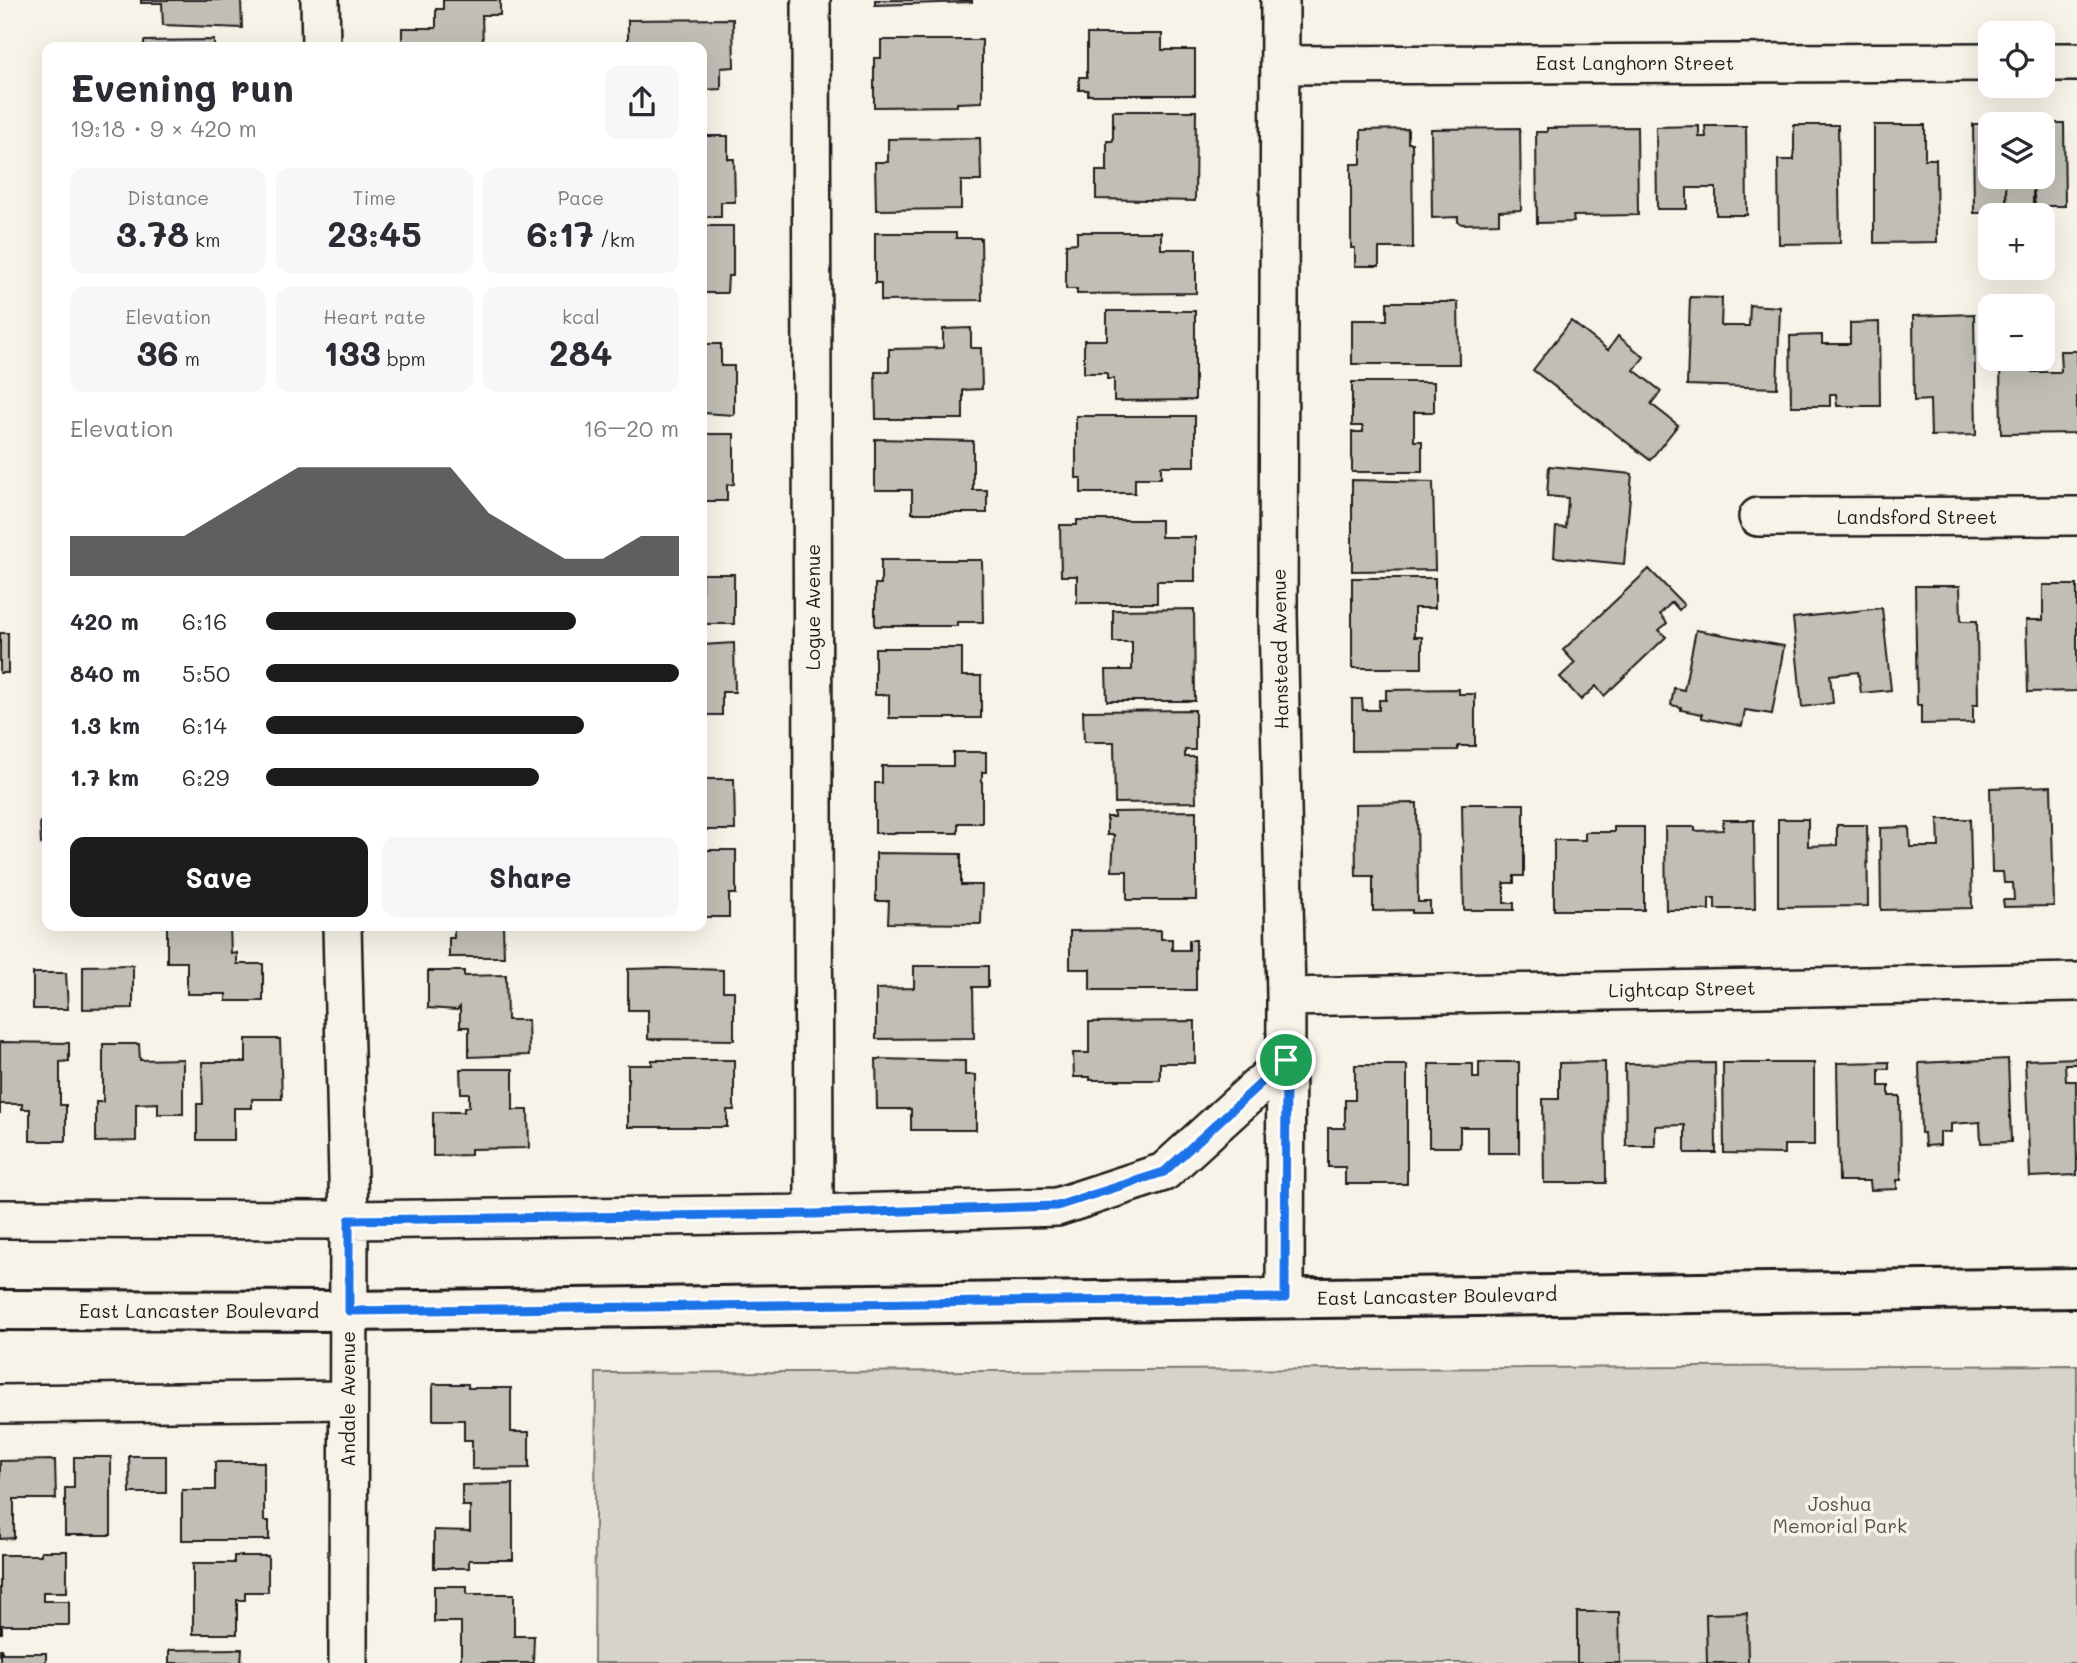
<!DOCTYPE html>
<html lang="en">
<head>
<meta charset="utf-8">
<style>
  :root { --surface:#fff; --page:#f7f7f7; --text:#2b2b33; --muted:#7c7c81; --accent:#1c1c1c }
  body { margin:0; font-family:Mali,sans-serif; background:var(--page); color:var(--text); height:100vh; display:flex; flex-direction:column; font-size:26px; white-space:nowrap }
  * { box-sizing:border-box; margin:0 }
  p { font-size:23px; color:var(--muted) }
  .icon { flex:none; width:38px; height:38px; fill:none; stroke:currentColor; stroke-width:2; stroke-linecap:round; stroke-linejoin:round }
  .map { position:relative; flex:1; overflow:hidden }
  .side { position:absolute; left:42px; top:42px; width:665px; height:889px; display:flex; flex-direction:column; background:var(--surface); border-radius:14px; box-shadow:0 7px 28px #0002 }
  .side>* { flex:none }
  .tools { position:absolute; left:1978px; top:21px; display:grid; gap:14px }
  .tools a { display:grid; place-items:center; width:77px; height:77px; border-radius:14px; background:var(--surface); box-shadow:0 7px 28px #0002; font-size:35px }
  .pin { position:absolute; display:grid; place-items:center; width:60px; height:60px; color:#fff; margin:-30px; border:4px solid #fff; border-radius:50%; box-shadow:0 2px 7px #0007 }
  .round { display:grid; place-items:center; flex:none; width:74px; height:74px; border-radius:14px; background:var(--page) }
  .headline { display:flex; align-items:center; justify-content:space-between; height:119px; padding:0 28px }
  h1 { font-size:38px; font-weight:800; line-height:52px }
  .figures { display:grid; grid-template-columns:repeat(3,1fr); gap:10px; height:119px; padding:7px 28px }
  .figures div { display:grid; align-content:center; border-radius:14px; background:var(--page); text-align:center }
  .figures b { font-size:35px; font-weight:800 }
  .figures small { font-size:19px; font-weight:400 }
  .figures p { font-size:19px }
  .chart { height:196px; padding:14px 28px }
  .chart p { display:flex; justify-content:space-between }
  .chart svg { width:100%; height:126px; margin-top:7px; fill:var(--accent); opacity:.7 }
  .primary-button { display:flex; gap:14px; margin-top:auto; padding:14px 28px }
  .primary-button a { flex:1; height:80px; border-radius:14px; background:var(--accent); color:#fff; font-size:28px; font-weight:800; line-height:80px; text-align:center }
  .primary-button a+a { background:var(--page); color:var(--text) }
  ul { padding:0 28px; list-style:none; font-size:23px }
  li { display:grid; grid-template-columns:112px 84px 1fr; align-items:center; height:52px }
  li i { height:18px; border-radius:9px; background:var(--accent) }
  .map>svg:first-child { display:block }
  .green { fill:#d7d3cb; stroke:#7a7874; stroke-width:2 }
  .building { fill:#c0beb5; stroke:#1c1c1c; stroke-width:2 }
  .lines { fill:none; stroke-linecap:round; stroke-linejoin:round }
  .street-casing { stroke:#1c1c1c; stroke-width:42 }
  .secondary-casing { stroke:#1c1c1c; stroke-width:44 }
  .street { stroke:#f7f3e8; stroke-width:37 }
  .secondary { stroke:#f7f3e8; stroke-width:38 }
  .route-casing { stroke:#fff; stroke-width:14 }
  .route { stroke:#1a73e8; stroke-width:9 }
  .labels { text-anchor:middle; stroke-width:7; stroke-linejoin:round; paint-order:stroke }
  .street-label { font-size:19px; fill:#1c1c1c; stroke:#f7f3e8 }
  .park-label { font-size:19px; fill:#545351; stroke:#f7f3e8 }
</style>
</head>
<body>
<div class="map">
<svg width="2077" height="1663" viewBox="0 0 2077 1663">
  <rect width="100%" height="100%" fill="#f7f3e8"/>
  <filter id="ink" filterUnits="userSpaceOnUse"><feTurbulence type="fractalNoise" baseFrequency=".0143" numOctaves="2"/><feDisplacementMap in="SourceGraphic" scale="14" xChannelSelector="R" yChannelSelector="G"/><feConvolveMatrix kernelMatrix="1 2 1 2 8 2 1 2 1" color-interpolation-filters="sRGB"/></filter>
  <g filter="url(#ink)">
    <path class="green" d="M 2077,1365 L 2077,1663 L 594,1663 L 596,1373 Z"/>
    <path class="building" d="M 141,0 L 241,0 L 242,28 L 163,25 L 162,3 L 141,3 Z
      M 443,0 L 500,0 L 500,15 L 482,15 L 483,47 L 402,47 L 402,28 L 436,28 L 436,9 L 443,9 Z
      M 875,0 L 972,0 L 972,2 L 875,5 Z
      M 733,19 L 734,67 L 721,68 L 721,89 L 702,90 L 702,47 L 628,47 L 628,20 Z
      M 1087,34 L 1162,34 L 1162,50 L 1195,50 L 1195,95 L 1088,95 L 1088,90 L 1079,90 L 1079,77 L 1087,77 Z
      M 214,40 L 214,47 L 144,47 L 144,41 Z
      M 881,40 L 982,40 L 982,102 L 957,103 L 957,106 L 874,107 L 874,58 L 881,58 Z
      M 1113,111 L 1196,111 L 1195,201 L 1096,199 L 1096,171 L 1107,171 L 1107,141 L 1113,141 Z
      M 2019,123 L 2064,123 L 2065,206 L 2035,206 L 2033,187 L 2033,210 L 2007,210 L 2006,187 L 2006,213 L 1974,213 L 1973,124 L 2014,124 L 1990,124 L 1990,177 L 2042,177 L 2042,124 Z
      M 1794,125 L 1838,125 L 1840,243 L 1779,244 L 1778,160 L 1794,160 Z
      M 1874,125 L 1925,125 L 1925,159 L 1936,159 L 1937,242 L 1874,243 Z
      M 1699,126 L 1699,137 L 1706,137 L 1705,126 L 1746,126 L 1747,215 L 1716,215 L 1716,188 L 1687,188 L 1687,209 L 1657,209 L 1656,127 Z
      M 1637,127 L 1638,215 L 1573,216 L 1574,222 L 1537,223 L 1536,132 L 1547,132 L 1547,128 Z
      M 1520,128 L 1521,210 L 1499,211 L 1499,223 L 1462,224 L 1458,222 L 1458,217 L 1432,218 L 1431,129 Z
      M 1408,129 L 1408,143 L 1412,143 L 1413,248 L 1379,248 L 1379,266 L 1355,266 L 1355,248 L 1351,248 L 1351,164 L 1361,164 L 1361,130 Z
      M 702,136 L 728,136 L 728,159 L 734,159 L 735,202 L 721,202 L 721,217 L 702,217 Z
      M 980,138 L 981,181 L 961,181 L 961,209 L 876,210 L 875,162 L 888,162 L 888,139 Z
      M 702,226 L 733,226 L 733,276 L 728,276 L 727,293 L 702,293 Z
      M 1077,232 L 1161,232 L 1161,249 L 1196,249 L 1196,293 L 1077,294 L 1077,289 L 1066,289 L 1066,244 L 1077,243 Z
      M 875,233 L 956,233 L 956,238 L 981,238 L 982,300 L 881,301 L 881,283 L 875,283 Z
      M 1690,297 L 1722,298 L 1721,326 L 1749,326 L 1750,305 L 1780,307 L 1777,388 L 1687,385 Z
      M 1387,302 L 1458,302 L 1459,364 L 1352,364 L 1352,320 L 1387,320 Z
      M 1107,311 L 1195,311 L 1195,400 L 1114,401 L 1114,379 L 1107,379 L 1107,373 L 1084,373 L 1084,340 L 1107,340 Z
      M 1974,314 L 1976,435 L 1931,436 L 1930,400 L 1914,401 L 1913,316 Z
      M 1571,321 L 1608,350 L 1618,336 L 1644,357 L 1634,370 L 1661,391 L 1651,404 L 1678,425 L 1650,460 L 1533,370 Z
      M 1879,322 L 1880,406 L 1837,406 L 1836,394 L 1830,394 L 1830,406 L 1791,406 L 1790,336 L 1822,335 L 1822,344 L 1850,344 L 1850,323 Z
      M 971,328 L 971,348 L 981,348 L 982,389 L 963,390 L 963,419 L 876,419 L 875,372 L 889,372 L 889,349 L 943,348 L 943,329 Z
      M 702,344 L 721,344 L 721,366 L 734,366 L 734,415 L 702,413 Z
      M 2060,351 L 2077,351 L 2077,433 L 2001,434 L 2000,359 L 2031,359 L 2032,372 L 2061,372 Z
      M 1352,382 L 1434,382 L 1434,412 L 1414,412 L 1414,441 L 1422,441 L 1422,472 L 1352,472 L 1352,432 L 1363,432 L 1363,426 L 1352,426 Z
      M 1076,416 L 1195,416 L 1195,466 L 1161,466 L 1161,478 L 1135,478 L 1135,493 L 1081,493 L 1081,478 L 1076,478 Z
      M 702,434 L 734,434 L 734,484 L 727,485 L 727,501 L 702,501 Z
      M 875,439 L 973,441 L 973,490 L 987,490 L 987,513 L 912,513 L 912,490 L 875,490 Z
      M 1549,466 L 1632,474 L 1624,564 L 1554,557 L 1556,527 L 1566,528 L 1568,498 L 1547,496 Z
      M 1352,480 L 1433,482 L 1435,570 L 1352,571 Z
      M 1077,520 L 1161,520 L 1161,537 L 1195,537 L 1195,581 L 1157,581 L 1157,603 L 1077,603 L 1077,576 L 1061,576 L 1060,525 L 1077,525 Z
      M 881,560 L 982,560 L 983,622 L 957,622 L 957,626 L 875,626 L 875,584 L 881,584 Z
      M 1649,569 L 1684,605 L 1679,610 L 1672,602 L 1660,614 L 1667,623 L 1659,630 L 1666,637 L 1604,696 L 1596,686 L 1581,700 L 1560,677 L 1575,663 L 1563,650 Z
      M 702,574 L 734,574 L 734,624 L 702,624 Z
      M 1352,578 L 1435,578 L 1435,608 L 1414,608 L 1414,637 L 1422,637 L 1422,668 L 1352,668 Z
      M 2043,585 L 2077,585 L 2077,691 L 2028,692 L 2026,620 L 2043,620 Z
      M 1915,586 L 1960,586 L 1961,621 L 1977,621 L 1978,705 L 1973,705 L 1973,723 L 1921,724 L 1921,705 L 1917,705 Z
      M 1882,608 L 1891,690 L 1861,693 L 1858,672 L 1830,675 L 1833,703 L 1802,707 L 1793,618 Z
      M 1194,609 L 1195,701 L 1107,701 L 1106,670 L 1132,670 L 1132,642 L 1113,642 L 1113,610 Z
      M 1696,630 L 1784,646 L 1772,714 L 1745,710 L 1742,726 L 1702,718 L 1702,714 L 1681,710 L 1681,707 L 1671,705 L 1674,688 L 1684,690 Z
      M 0,633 L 8,633 L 8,673 L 0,673 Z
      M 734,643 L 735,692 L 722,692 L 722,715 L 702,715 L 702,645 Z
      M 875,648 L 962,648 L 962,676 L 981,676 L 981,718 L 889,718 L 889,695 L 875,695 Z
      M 1459,689 L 1459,694 L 1475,694 L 1475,746 L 1458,746 L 1458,750 L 1352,751 L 1352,699 L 1362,699 L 1363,710 L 1379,710 L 1379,700 L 1386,700 L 1386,690 Z
      M 1195,710 L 1195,750 L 1185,750 L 1185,757 L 1195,757 L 1196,802 L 1115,803 L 1114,742 L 1084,742 L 1083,711 Z
      M 953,752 L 986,752 L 986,772 L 982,772 L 982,823 L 958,823 L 958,833 L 875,833 L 875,783 L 882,783 L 882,766 L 953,766 Z
      M 702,779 L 734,779 L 735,830 L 702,830 Z
      M 2051,786 L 2054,906 L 2004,907 L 2003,900 L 2014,900 L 2013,883 L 2004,883 L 2003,872 L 1992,872 L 1990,788 Z
      M 1417,803 L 1418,902 L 1430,902 L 1430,913 L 1412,913 L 1412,910 L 1373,911 L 1373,876 L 1356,876 L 1355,804 Z
      M 1462,804 L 1524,804 L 1524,876 L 1514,876 L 1514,883 L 1504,883 L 1504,903 L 1514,903 L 1514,910 L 1464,910 Z
      M 1196,811 L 1196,900 L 1127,900 L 1127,871 L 1112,871 L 1114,835 L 1107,835 L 1107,817 L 1114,817 L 1114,812 Z
      M 1778,819 L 1808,819 L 1808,846 L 1837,845 L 1837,825 L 1867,825 L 1868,906 L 1778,907 Z
      M 1938,819 L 1970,819 L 1972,908 L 1881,910 L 1880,828 L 1909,827 L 1910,847 L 1939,847 Z
      M 1723,820 L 1754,820 L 1755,909 L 1715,909 L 1715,898 L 1709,898 L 1709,910 L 1666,910 L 1665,827 L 1695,827 L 1695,831 L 1723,830 Z
      M 47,821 L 47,843 L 41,844 L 40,822 Z
      M 1614,827 L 1644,827 L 1644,910 L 1554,910 L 1554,840 L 1585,840 L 1585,832 L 1614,832 Z
      M 702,850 L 736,850 L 736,894 L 729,894 L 729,917 L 702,917 Z
      M 876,853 L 961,854 L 961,885 L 982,885 L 981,924 L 888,923 L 889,901 L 876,901 Z
      M 167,926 L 230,926 L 231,954 L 237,953 L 237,964 L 263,964 L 263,1001 L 226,1001 L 226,994 L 187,994 L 187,962 L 167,962 Z
      M 454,926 L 503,926 L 504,957 L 449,957 L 449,938 L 454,938 Z
      M 1161,930 L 1161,939 L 1172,939 L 1172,950 L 1189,950 L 1189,940 L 1196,940 L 1196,990 L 1090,990 L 1090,969 L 1070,969 L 1070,931 Z
      M 133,965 L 133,1008 L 83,1009 L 83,966 Z
      M 914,966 L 988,966 L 988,987 L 973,987 L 974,1038 L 876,1039 L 876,989 L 914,988 Z
      M 666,968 L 723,970 L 723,991 L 734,991 L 734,1040 L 648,1039 L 648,1010 L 628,1010 L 628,969 Z
      M 428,971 L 464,971 L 464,976 L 506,975 L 507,1020 L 528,1020 L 529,1055 L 469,1057 L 469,1027 L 460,1027 L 460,1007 L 457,1010 L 428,1008 Z
      M 33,973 L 66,973 L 68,1009 L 33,1009 Z
      M 1195,1021 L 1195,1063 L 1160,1063 L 1160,1080 L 1090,1080 L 1090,1077 L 1074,1077 L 1073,1053 L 1089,1053 L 1089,1022 Z
      M 246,1039 L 280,1039 L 282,1099 L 252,1099 L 252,1108 L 234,1108 L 234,1140 L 197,1140 L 197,1104 L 203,1104 L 202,1062 L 246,1062 Z
      M 0,1042 L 69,1043 L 69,1061 L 60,1062 L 60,1105 L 66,1105 L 66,1141 L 30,1141 L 30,1109 L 22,1109 L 22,1104 L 0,1104 L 0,1114 Z
      M 103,1044 L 139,1044 L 140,1060 L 183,1059 L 183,1114 L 158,1114 L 158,1103 L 136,1104 L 136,1141 L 96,1142 L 96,1102 L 103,1102 Z
      M 2076,1058 L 2076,1064 L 2065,1064 L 2066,1081 L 2076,1081 L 2077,1175 L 2030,1177 L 2025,1060 Z
      M 876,1059 L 965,1061 L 965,1075 L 976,1075 L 976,1130 L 911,1130 L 911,1109 L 877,1109 Z
      M 2008,1059 L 2011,1142 L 1981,1143 L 1980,1122 L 1951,1124 L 1951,1132 L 1940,1132 L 1940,1145 L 1925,1146 L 1924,1133 L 1921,1133 L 1919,1063 Z
      M 652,1060 L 734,1060 L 734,1110 L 727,1110 L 727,1127 L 628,1127 L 628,1065 L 652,1065 Z
      M 1479,1062 L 1519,1062 L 1519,1153 L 1488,1153 L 1488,1127 L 1460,1127 L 1460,1147 L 1429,1147 L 1429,1064 L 1473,1064 L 1473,1078 L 1479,1078 Z
      M 1605,1062 L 1606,1183 L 1544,1183 L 1543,1099 L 1559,1099 L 1559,1063 Z
      M 1889,1062 L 1889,1069 L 1879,1069 L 1879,1086 L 1889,1086 L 1889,1096 L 1900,1096 L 1901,1180 L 1897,1180 L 1897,1189 L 1871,1190 L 1870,1181 L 1839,1181 L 1837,1063 Z
      M 1715,1063 L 1716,1153 L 1685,1153 L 1685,1125 L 1655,1126 L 1655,1146 L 1626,1146 L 1625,1064 Z
      M 1723,1063 L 1814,1063 L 1814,1145 L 1784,1145 L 1784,1154 L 1724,1153 Z
      M 1355,1065 L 1407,1065 L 1407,1184 L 1345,1184 L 1345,1167 L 1328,1167 L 1328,1128 L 1345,1128 L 1345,1100 L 1355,1100 Z
      M 460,1069 L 513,1069 L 513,1110 L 528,1110 L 529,1148 L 471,1149 L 471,1155 L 433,1156 L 433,1112 L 464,1112 L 464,1108 L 469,1107 L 469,1093 L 461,1093 Z
      M 433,1384 L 468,1384 L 468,1388 L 511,1388 L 511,1432 L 529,1432 L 529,1468 L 472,1469 L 472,1440 L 464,1440 L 464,1420 L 433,1420 Z
      M 129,1456 L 166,1456 L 166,1493 L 130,1493 Z
      M 74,1457 L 111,1457 L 111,1535 L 65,1535 L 65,1488 L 74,1488 Z
      M 55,1460 L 56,1499 L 14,1499 L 14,1538 L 0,1539 L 0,1461 Z
      M 215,1462 L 264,1462 L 264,1521 L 269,1521 L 269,1540 L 182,1540 L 182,1490 L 215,1490 Z
      M 513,1484 L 513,1560 L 469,1560 L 469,1568 L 434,1568 L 434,1530 L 470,1531 L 470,1506 L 462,1506 L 462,1485 Z
      M 41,1551 L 67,1551 L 67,1592 L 43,1592 L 43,1601 L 69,1601 L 69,1625 L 2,1625 L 2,1633 L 0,1633 L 0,1555 L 41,1555 Z
      M 234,1556 L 268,1556 L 268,1592 L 245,1592 L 245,1600 L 237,1600 L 237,1634 L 193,1634 L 193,1563 L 234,1563 Z
      M 434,1586 L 467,1586 L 467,1594 L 514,1594 L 514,1636 L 534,1636 L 533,1663 L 461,1663 L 461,1622 L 434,1622 Z
      M 1577,1612 L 1619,1612 L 1620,1663 L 1577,1663 Z
      M 1747,1613 L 1748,1663 L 1707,1663 L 1706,1614 Z
      M 0,1649 L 2,1649 L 2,1653 L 46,1653 L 46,1663 L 0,1663 Z
      M 236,1649 L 242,1649 L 241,1663 L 169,1663 L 169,1650 Z"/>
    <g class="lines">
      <defs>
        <path id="street" d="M 320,0 L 321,47
          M 811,0 L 814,1214
          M 1280,0 L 1278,614 L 1286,997 L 1285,1298
          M 2042,62 L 2077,62
          M 1281,65 L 1990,62
          M 1758,517 L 2077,516
          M 342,926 L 349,1220 L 348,1663
          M 1286,997 L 2077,982
          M 0,1219 L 349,1220 L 814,1214 L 1057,1207 L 1164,1172 L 1286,1061
          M 0,1404 L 347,1400"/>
        <path id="secondary" d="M 0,1310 L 349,1311 L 2077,1288"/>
      </defs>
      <use href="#street" class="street-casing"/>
      <use href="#secondary" class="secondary-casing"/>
      <use href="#street" class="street"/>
      <use href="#secondary" class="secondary"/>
    </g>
  </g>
  <g class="lines" filter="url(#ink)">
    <defs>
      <path id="route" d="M 1286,1060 L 1285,1298 L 349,1311 L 349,1220 L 814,1214 L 1057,1206 L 1164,1172 Z"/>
    </defs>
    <use href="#route" class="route-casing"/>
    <use href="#route" class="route"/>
  </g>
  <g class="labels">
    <g class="street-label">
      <text x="1635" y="70">East Langhorn Street</text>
      <text x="1917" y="524">Landsford Street</text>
      <text transform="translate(813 607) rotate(-90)" y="7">Logue Avenue</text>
      <text transform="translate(1280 649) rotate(-91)" y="7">Hanstead Avenue</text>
      <text transform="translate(1682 989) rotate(-1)" y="7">Lightcap Street</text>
      <text transform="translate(1437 1296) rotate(-1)" y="7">East Lancaster Boulevard</text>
      <text x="199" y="1318">East Lancaster Boulevard</text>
      <text transform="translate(348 1399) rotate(-90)" y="7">Andale Avenue</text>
    </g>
    <g class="park-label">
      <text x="1840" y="1511">Joshua<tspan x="1840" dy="22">Memorial Park</tspan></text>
    </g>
  </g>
</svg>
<div class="tools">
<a><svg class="icon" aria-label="locate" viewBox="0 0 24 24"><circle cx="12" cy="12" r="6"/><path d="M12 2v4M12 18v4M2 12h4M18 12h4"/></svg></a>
<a><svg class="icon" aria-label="layers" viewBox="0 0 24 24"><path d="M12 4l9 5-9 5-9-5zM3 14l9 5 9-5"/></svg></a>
<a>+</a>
<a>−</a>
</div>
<div class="pin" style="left:1286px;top:1060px;background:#1e9e55"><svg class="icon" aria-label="arrive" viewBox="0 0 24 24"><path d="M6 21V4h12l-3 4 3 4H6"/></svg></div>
<section class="side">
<div class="headline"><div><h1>Evening run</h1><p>19:18 · 9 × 420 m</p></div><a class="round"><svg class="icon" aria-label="share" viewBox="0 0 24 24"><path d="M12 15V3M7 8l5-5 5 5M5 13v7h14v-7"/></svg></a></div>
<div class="figures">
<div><p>Distance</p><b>3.78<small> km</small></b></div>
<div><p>Time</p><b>23:45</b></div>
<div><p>Pace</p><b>6:17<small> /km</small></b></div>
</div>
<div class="figures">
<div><p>Elevation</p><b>36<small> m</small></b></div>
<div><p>Heart rate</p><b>133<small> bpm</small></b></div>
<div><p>kcal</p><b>284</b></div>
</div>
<div class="chart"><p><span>Elevation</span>16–20 m</p>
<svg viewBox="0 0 160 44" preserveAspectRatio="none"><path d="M0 44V30L10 30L20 30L30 30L40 22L50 14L60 6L70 6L80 6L90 6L100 6L110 22L120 30L130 38L140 38L150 30L160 30V44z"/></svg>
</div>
<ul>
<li><b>420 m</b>6:16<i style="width:75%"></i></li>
<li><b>840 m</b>5:50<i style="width:100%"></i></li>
<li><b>1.3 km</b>6:14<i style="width:77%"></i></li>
<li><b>1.7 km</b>6:29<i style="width:66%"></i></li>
</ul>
<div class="primary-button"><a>Save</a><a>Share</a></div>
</section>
</div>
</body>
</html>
